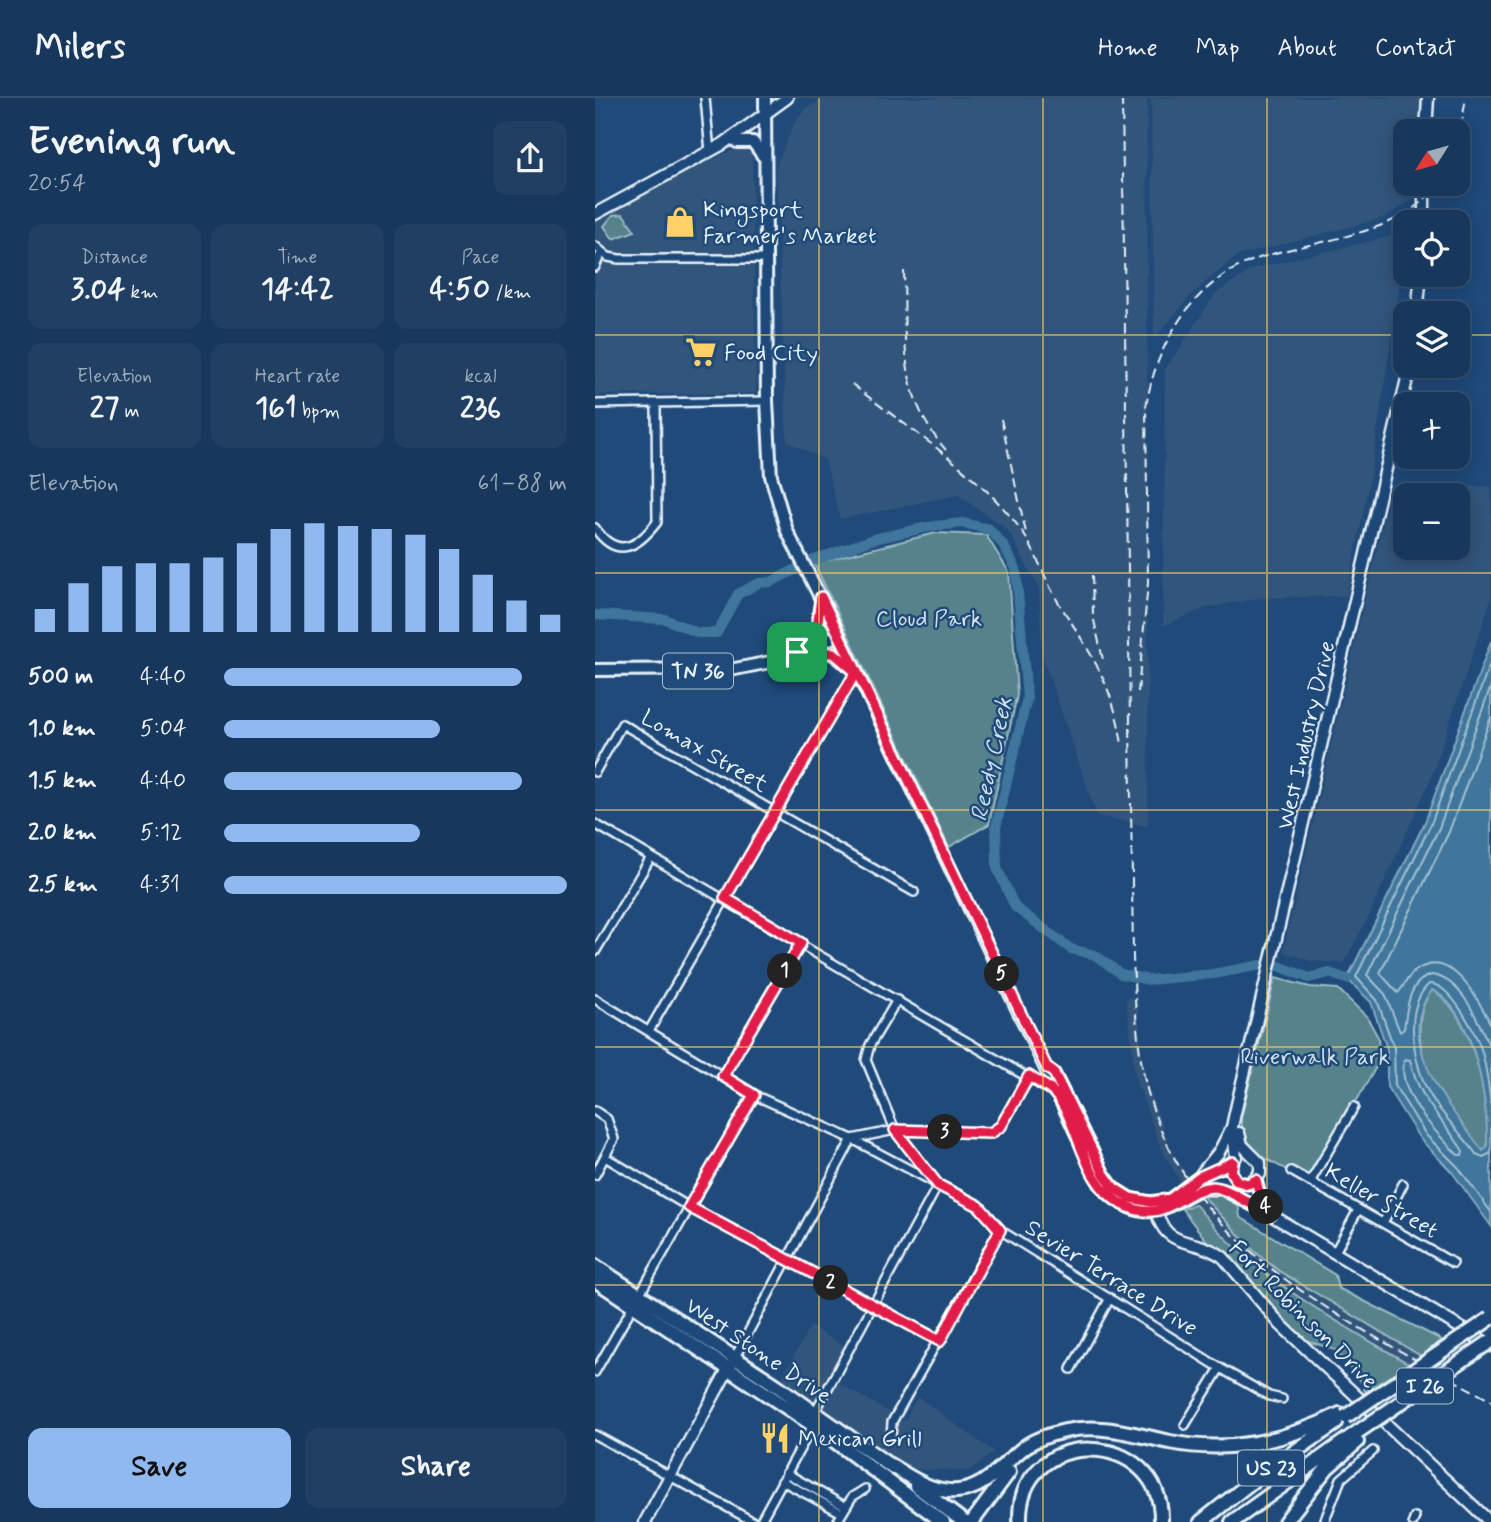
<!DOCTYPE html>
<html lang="en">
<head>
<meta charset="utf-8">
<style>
  :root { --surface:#17385c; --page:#203f62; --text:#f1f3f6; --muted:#9eacbb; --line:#365272; --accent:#90b9f0 }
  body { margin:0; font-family:Mynerve,sans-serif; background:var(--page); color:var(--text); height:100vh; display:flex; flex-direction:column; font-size:26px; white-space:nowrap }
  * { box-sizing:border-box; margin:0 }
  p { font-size:23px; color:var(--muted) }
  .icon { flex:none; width:38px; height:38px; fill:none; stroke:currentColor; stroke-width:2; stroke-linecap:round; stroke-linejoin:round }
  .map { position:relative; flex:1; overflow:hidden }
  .side { display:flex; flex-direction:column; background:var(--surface); width:595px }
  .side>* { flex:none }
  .needle { width:46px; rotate:233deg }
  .tools { position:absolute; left:798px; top:21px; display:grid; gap:14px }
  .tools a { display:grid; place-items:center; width:77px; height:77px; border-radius:14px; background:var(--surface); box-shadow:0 4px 18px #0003,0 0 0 2px var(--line); font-size:35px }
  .pin { position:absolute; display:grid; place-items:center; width:60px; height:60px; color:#fff; margin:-30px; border-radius:14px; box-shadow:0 4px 10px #0006 }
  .km { position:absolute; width:35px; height:35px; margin:-18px; border-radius:50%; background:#222; color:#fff; font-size:19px; line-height:35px; text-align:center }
  .round { display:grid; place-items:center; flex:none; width:74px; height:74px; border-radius:14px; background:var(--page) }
  .summary { display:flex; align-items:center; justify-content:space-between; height:119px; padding:0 28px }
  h1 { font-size:38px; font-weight:800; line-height:52px }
  .metrics { display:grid; grid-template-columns:repeat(3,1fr); gap:10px; height:119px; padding:7px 28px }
  .metrics div { display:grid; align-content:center; border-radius:14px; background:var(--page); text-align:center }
  .metrics b { font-size:30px; font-weight:800 }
  .metrics small { font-size:19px; font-weight:400 }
  .metrics p { font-size:19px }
  .chart { height:196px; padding:14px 28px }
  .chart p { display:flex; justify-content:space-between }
  .chart svg { width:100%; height:126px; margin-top:7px; stroke:var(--accent); stroke-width:6 }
  .button { display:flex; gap:14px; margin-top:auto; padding:14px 28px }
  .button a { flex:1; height:80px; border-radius:14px; background:var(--accent); color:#111; font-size:28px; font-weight:800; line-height:80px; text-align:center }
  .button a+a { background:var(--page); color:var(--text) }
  ul { padding:0 28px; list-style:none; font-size:23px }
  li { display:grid; grid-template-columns:112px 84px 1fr; align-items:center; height:52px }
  li i { height:18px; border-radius:9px; background:var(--accent) }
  header { display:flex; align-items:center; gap:42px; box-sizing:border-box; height:98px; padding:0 35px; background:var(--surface); border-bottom:2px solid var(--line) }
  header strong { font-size:33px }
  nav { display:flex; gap:38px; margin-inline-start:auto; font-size:24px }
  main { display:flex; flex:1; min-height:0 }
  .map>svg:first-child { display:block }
  .built { fill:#32557c; fill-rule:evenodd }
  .green { fill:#54828b; stroke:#9ebac2; stroke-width:2 }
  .water { fill:#3f769b; stroke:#83a7c0; stroke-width:2; fill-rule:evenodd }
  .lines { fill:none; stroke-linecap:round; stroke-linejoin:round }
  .shore { stroke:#a4c0d3; stroke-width:2 }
  .river { stroke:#3f769b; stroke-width:10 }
  .street-casing { stroke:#e8f1f8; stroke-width:12 }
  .secondary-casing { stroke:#e8f1f8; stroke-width:15 }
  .primary-casing { stroke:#e8f1f8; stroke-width:16 }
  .highway-casing { stroke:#e8f1f8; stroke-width:18 }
  .street { stroke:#1f4a7a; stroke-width:7 }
  .secondary { stroke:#1f4a7a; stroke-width:10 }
  .primary { stroke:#1f4a7a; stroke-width:10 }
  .highway { stroke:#1f4a7a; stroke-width:12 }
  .rail { stroke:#e8f1f8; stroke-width:2; stroke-dasharray:10 5; stroke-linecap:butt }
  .highway-bridge-casing { stroke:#e8f1f8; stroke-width:18; stroke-linecap:butt }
  .highway-bridge { stroke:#1f4a7a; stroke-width:12 }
  .route-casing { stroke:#fff; stroke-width:14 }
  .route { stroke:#e11d48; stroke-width:9 }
  .grid { fill:none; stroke:#ffd166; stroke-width:2; stroke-opacity:0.55 }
  .labels { text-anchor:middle; stroke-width:5; stroke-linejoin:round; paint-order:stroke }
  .shield { fill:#1f4a7a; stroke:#acbfd2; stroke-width:2 }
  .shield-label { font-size:21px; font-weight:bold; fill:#e8f1f8 }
  .poi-label { font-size:23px; fill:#e8f1f8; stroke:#1f4a7a; text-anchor:start }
  .park-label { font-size:23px; fill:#d2e0e8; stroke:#1f4a7a }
  .street-label { font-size:23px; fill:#e8f1f8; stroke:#1f4a7a }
  .water-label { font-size:24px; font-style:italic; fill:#cfdfea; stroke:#1f4a7a }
</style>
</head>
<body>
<header>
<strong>Milers</strong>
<nav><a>Home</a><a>Map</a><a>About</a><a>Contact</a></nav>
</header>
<main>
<section class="side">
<div class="summary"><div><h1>Evening run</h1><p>20:54</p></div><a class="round"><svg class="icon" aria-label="share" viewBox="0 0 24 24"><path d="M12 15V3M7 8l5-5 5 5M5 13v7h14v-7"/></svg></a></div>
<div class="metrics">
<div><p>Distance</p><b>3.04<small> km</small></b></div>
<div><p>Time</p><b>14:42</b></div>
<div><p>Pace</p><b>4:50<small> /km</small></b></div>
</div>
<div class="metrics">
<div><p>Elevation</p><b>27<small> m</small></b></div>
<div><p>Heart rate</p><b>161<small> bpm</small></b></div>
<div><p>kcal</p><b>236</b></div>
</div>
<div class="chart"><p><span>Elevation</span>61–88 m</p>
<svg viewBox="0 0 160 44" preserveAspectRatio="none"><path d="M5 44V36M15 44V27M25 44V21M35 44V20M45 44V20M55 44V18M65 44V13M75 44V8M85 44V6M95 44V7M105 44V8M115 44V10M125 44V15M135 44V24M145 44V33M155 44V38"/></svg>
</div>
<ul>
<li><b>500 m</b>4:40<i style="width:87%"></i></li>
<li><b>1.0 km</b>5:04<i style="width:63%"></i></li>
<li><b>1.5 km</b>4:40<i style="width:87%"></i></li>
<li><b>2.0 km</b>5:12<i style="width:57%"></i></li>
<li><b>2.5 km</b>4:31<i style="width:100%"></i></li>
</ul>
<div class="button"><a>Save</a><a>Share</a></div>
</section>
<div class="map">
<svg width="896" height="1424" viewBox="0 0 896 1424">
  <rect width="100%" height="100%" fill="#1f4a7a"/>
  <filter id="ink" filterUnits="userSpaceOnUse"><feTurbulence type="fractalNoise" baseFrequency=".0143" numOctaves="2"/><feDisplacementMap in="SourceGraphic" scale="14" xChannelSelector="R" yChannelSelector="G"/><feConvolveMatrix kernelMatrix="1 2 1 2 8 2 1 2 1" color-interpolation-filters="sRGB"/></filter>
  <g filter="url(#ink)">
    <path class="built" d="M 230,0 L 552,0 L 553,728 L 502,718 L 447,557 L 444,491 L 413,432 L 363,397 L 245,421 L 230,362 L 192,343 L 181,68 L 199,26 L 210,11 Z
      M 556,0 L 829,0 L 826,33 L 810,33 L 810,86 L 822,86 L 821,100 L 788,120 L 642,158 L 598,195 L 559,241 Z
      M 153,46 L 157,47 L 161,295 L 0,297 L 0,121 L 84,75 Z
      M 810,135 L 810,153 L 777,368 L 752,498 L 666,500 L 610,510 L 568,528 L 570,272 L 621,195 L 660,170 Z
      M 896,388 L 896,501 L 836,680 L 774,818 L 749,865 L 716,863 L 688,854 L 796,391 ZM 863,397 L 863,450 L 810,450 L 810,397 Z
      M 542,899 L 547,957 L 554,992 L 577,1053 L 594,1080 L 586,1085 L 566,1050 L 541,983 L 531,900 Z
      M 604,1094 L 659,1153 L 684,1173 L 826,1258 L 814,1266 L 710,1205 L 675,1180 L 620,1131 L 595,1099 Z
      M 215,1228 L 253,1250 L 236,1279 L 247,1287 L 309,1323 L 323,1299 L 399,1354 L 374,1373 L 315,1371 L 187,1280 Z"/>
    <path class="green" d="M 28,116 L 40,133 L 18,141 L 9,128 L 18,117 Z
      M 341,435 L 391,437 L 414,474 L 422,597 L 394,726 L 354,749 L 219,465 Z
      M 680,880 L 715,889 L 743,891 L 772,919 L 783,939 L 785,962 L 715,1084 C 700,1075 663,1060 653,1047 C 648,1040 647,1029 646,1020 Z
      M 837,892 C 880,917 894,1004 892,1049 L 887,1053 C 874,1033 856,1016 844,996 C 826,968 815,920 837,892 Z
      M 627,1091 L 643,1105 L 645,1119 L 740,1177 L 743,1190 L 847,1242 L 826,1258 L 684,1173 L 659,1153 L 604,1094 Z
      M 600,1106 C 658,1179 736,1220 814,1266 L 770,1294 L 766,1283 L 740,1252 L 698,1238 L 618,1151 L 587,1111 Z"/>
    <path class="water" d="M 896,543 L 896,1128 L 857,1074 L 825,1041 L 792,989 L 792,951 L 776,904 L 752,881 L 830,724 ZM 837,892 C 880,913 894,1006 892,1049 L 888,1053 C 858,1014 796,943 837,892 Z"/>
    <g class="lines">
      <path class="shore" d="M 896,563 L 836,726 L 761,879 L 782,902 L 799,950 L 800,988 L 831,1037 L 863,1069 L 896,1114
        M 896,588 L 844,730 L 772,877 L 790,896 L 805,934 L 809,931 C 812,911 813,882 837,877 C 868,881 885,927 896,952
        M 896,619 L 854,734 L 785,875 L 803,895 C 810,887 814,875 825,870 C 858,852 885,904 896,927
        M 810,961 L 815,962 C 826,1007 846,1017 868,1053 L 867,1057 L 863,1057 C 842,1036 799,992 810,961 Z
        M 896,1007 C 894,991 892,974 888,958 C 884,939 855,884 834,886 C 809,909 818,957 829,985 C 840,1011 865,1033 881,1056 L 888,1059 L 896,1055"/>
      <path class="river" d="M 0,517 L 70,521 L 103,535 L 122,535 L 143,496 L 164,485 L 176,484 L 219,462 L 279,441 L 333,429 L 367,425 L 394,431 L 409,448 L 421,471 L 432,600 L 401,729 L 402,770 L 420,809 L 476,851 L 500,857 L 526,876 L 554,882 L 618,876 L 666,867 L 684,868 L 714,880 L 734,875 L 752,881"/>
      <defs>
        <path id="street" d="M 110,0 L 115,54
          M 0,148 L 13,159 L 24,161 L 170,161
          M 0,169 L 6,155
          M 0,306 L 172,303
          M 0,430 C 22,462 43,449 62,424 L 61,306
          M 0,674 L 27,626 L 319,794
          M 0,726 L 461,996
          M 0,854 L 56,759
          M 0,901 L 159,997 L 257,1041 L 384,1108 L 405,1132 L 625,1270 L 674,1298 L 687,1301
          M 54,933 L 261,574
          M 128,978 L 206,845
          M 0,1013 L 12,1021 L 19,1041 L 0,1077
          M 10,1059 L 94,1109 L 345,1243
          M 696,1073 L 858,1165
          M 715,1084 L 759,1009
          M 788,1125 L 808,1086
          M 740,1154 L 763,1112
          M 140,1259 L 257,1041 L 300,1032 L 395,1035 L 406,1028 L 434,979
          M 476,1271 L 515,1200
          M 0,1274 L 159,997
          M 220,1314 L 343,1087 L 300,1032 L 271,962 L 275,947 L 302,902
          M 590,1327 L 625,1270
          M 0,1337 L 159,1424
          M 296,1340 L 297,1324 L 405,1132
          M 191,1375 L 251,1409
          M 187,1383 L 247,1415
          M 165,1424 L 218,1327
          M 242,1424 L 257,1399 L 270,1391
          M 729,1424 L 746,1381 L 778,1353
          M 818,1424 L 820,1419"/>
        <path id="secondary" d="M 831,33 L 833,0
          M 829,86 L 829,124
          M 0,116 L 128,46 L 192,0
          M 822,215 L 826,177
          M 244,537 L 506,1088 C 561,1148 587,1085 639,1080
          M 452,970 L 459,975 L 509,1076 L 519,1090 L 535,1100 L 556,1104 L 575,1101 L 604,1079 L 638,1064
          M 641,1059 L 637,1029 L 640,1015 L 815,268
          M 607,1075 L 624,1054 L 637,1029
          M 637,1076 L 642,1084 L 653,1086 L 665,1076 L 665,1065 L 647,1047 L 644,1035
          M 661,1082 L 665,1098 L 676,1117
          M 609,1091 L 627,1091 L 676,1117 L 896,1248
          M 559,1104 C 569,1156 596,1136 628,1159 L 685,1226 L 895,1424
          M 50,1424 L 136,1266"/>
        <path id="primary" d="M 137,40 L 142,44 L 158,44 L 168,58
          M 204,552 L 222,531 L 226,505
          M 209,554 L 238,555 L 261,574
          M 0,572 L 140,571 L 175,564 L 244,537 L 192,433 L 176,378 L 172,303 L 170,0"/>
        <path id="highway" d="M 0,1168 L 181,1287 L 298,1370
          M 0,1182 L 218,1327 L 348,1424
          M 293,1366 C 307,1374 321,1384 335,1389 C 383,1405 399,1372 431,1348 C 442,1340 457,1336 470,1333 C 506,1325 541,1337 575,1344 C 636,1356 690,1343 745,1316
          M 321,1388 L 369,1424
          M 377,1424 L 414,1374
          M 425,1424 C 421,1326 569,1329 566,1424
          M 606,1424 L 660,1381 L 741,1325
          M 637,1424 L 764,1333
          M 690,1424 L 732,1370 L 762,1344"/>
      </defs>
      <use href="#street" class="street-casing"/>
      <use href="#secondary" class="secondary-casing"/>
      <use href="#primary" class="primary-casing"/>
      <use href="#highway" class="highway-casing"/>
      <use href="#street" class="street"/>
      <use href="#secondary" class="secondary"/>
      <use href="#primary" class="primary"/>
      <use href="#highway" class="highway"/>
      <path class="rail" d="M 527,0 L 538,859 C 540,903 541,948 552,991 C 595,1157 760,1226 896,1303
        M 863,44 L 871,0
        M 309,173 C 311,242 302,296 351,352
        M 257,286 C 313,331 383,373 426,432 C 442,455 450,483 465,507 C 496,555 519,589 527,647
        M 406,321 L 431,435
        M 497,477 L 498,518 L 509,566
        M 543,594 L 553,485 L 551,309 C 560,252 591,195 645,168 C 675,153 715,148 748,139 C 786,129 818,119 843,86"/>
      <defs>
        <path id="highway-bridge" d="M 750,1319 L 896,1220
          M 764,1333 L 896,1243"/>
      </defs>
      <use href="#highway-bridge" class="highway-bridge-casing"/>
      <use href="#highway-bridge" class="highway-bridge"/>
    </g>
  </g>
  <g class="lines" filter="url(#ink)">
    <defs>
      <path id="route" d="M 202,554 L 239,555 L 261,574 L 130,800 L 206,845 L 128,978 L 159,997 L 94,1109 L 345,1243 L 405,1132 L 384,1108 L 343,1087 L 300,1032 L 396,1035 L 406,1028 L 434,978 C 442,984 455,989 461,997 C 486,1028 487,1085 527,1106 C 572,1129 584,1091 618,1089 C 632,1089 662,1111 676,1117 L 665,1098 L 661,1082 L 653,1086 L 642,1083 L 636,1074 L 638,1064 L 604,1079 L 575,1101 L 556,1104 L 535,1100 L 519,1090 L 509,1076 L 459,975 L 452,970 L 226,499 L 222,531 L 202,554"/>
    </defs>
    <use href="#route" class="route-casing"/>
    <use href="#route" class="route"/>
  </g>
  <path class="grid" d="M 224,0 L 224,1424M 448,0 L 448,1424M 672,0 L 672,1424M 0,237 L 810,237M 863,237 L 896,237M 0,475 L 896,475M 0,712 L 896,712M 0,949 L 896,949M 0,1187 L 896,1187"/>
  <defs>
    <symbol id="shop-bare" viewBox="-9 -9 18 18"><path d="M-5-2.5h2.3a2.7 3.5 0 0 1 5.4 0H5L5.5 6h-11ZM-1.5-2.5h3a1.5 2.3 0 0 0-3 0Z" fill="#ffd166" stroke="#1f4a7a" stroke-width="2.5" paint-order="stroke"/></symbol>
    <symbol id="supermarket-bare" viewBox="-9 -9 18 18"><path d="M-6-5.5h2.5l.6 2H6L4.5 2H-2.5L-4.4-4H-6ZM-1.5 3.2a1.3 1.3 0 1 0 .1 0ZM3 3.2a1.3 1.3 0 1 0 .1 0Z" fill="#ffd166" stroke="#1f4a7a" stroke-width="2.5" paint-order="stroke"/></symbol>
    <symbol id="restaurant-bare" viewBox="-9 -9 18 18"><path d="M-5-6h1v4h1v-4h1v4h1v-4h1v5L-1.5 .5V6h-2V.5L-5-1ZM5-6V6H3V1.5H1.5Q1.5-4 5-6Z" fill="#ffd166" stroke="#1f4a7a" stroke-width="2.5" paint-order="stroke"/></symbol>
  </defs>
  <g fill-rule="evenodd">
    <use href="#shop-bare" x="63" y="102" width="44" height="44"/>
    <use href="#supermarket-bare" x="84" y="232" width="44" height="44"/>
    <use href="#restaurant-bare" x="158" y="1318" width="44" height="44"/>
  </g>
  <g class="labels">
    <g class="shield">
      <rect x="68" y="555.5" width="70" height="35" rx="5"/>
      <rect x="802" y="1270.5" width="56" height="35" rx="5"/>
      <rect x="643" y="1352.5" width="66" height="35" rx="5"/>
    </g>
    <g class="shield-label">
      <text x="103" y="580">TN 36</text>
      <text x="830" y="1295">I 26</text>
      <text x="676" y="1377">US 23</text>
    </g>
    <g class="poi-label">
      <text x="108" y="119">Kingsport<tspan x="108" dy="26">Farmer's Market</tspan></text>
      <text x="129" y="262">Food City</text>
      <text x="203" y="1348">Mexican Grill</text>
    </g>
    <g class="park-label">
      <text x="334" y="528">Cloud Park</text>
      <text x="720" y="966">Riverwalk Park</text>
    </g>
    <g class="street-label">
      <text transform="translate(710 637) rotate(-77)" y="8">West Industry Drive</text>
      <text transform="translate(110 652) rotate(30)" y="8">Lomax Street</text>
      <text transform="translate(787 1102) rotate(30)" y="8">Keller Street</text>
      <text transform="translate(517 1179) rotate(32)" y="8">Sevier Terrace Drive</text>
      <text transform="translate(709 1216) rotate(45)" y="8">Fort Robinson Drive</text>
      <text transform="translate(164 1252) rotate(34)" y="8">West Stone Drive</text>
    </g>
    <g class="water-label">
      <text transform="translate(396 661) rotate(-78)" y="8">Reedy Creek</text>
    </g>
  </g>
</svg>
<div class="tools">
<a><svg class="needle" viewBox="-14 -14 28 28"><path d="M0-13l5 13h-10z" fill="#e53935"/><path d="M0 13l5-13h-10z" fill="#9eacbb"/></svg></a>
<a><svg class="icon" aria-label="locate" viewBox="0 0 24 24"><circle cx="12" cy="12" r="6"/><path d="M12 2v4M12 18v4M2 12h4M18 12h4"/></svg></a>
<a><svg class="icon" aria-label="layers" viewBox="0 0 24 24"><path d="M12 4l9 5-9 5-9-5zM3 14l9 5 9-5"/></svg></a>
<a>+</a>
<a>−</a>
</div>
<div class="pin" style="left:202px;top:554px;background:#1e9e55"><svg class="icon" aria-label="arrive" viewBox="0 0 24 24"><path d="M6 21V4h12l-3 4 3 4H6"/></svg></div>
<b class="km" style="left:190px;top:873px">1</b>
<b class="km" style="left:236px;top:1185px">2</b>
<b class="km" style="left:350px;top:1034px">3</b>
<b class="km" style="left:671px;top:1109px">4</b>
<b class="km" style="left:407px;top:876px">5</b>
</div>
</main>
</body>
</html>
